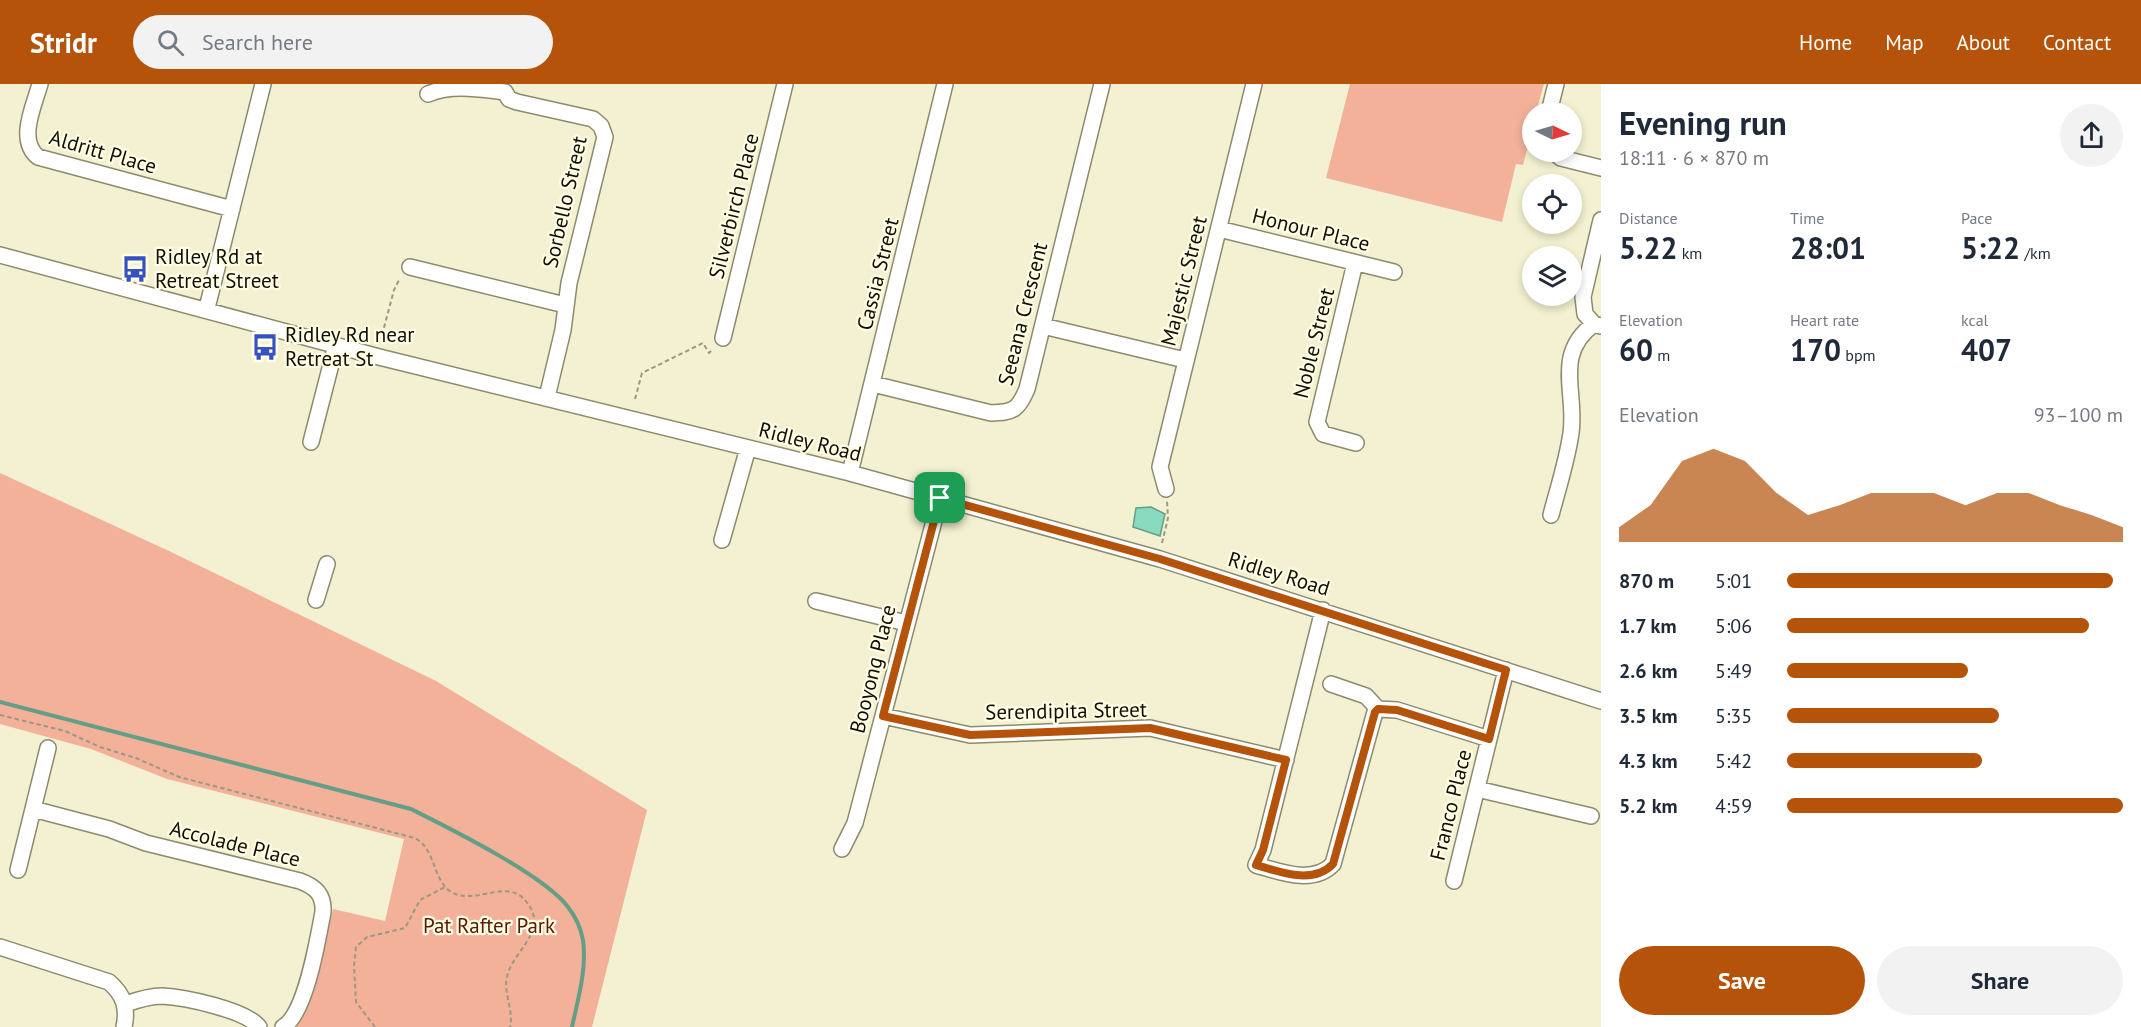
<!DOCTYPE html>
<html lang="en">
<head>
<meta charset="utf-8">
<style>
  :root { --surface:#fff; --page:#f2f2f3; --text:#1f2937; --muted:#747a83; --accent:#b45309 }
  body { margin:0; font-family:"PT Sans",sans-serif; background:var(--page); color:var(--text); height:100vh; display:flex; flex-direction:column; font-size:22px; white-space:nowrap }
  * { box-sizing:border-box; margin:0 }
  p { font-size:20px; color:var(--muted) }
  .icon { flex:none; width:33px; height:33px; fill:none; stroke:currentColor; stroke-width:2; stroke-linecap:round; stroke-linejoin:round }
  .map { position:relative; flex:1; overflow:hidden }
  .side { display:flex; flex-direction:column; background:var(--surface); width:540px }
  .side>* { flex:none }
  .needle { width:39px; rotate:95deg }
  .buttons { position:absolute; left:1522px; top:18px; display:grid; gap:12px }
  .buttons a { display:grid; place-items:center; width:60px; height:60px; border-radius:50%; background:var(--surface); box-shadow:0 3px 9px #0003; font-size:30px }
  .pin { position:absolute; display:grid; place-items:center; width:51px; height:51px; color:#fff; margin:-26px; border-radius:12px; box-shadow:0 3px 9px #0006 }
  .round { display:grid; place-items:center; flex:none; width:63px; height:63px; border-radius:32px; background:var(--page) }
  .summary { display:flex; align-items:center; justify-content:space-between; height:102px; padding:0 18px }
  h1 { font-size:33px; font-weight:700; line-height:45px }
  .figures { display:grid; grid-template-columns:repeat(3,1fr); gap:9px; height:102px; padding:6px 18px }
  .figures div { display:grid; align-content:center }
  .figures b { font-size:30px; font-weight:700 }
  .figures small { font-size:16px; font-weight:400 }
  .figures p { font-size:16px }
  .chart { height:168px; padding:12px 18px }
  .chart p { display:flex; justify-content:space-between }
  .chart svg { width:100%; height:108px; margin-top:6px; fill:var(--accent); opacity:.7 }
  .primary-button { display:flex; gap:12px; margin-top:auto; padding:12px 18px }
  .primary-button a { flex:1; height:69px; border-radius:36px; background:var(--accent); color:#fff; font-size:24px; font-weight:700; line-height:69px; text-align:center }
  .primary-button a+a { background:var(--page); color:var(--text) }
  ul { padding:0 18px; list-style:none; font-size:20px }
  li { display:grid; grid-template-columns:96px 72px 1fr; align-items:center; height:45px }
  li i { height:15px; border-radius:8px; background:var(--accent) }
  header { display:flex; align-items:center; gap:36px; box-sizing:border-box; height:84px; padding:0 30px; background:var(--accent); color:#fff }
  header strong { font-size:28px }
  nav { display:flex; gap:33px; margin-inline-start:auto; font-size:21px }
  .search { width:420px; height:54px; background:var(--page); display:flex; align-items:center; gap:15px; box-sizing:border-box; padding:0 21px; border-radius:33px; color:var(--muted); font-size:22px }
  main { display:flex; flex:1; min-height:0 }
  .map>svg:first-child { display:block }
  .green { fill:#f3b19a }
  .water { fill:#89dbbf; stroke:#659e87; stroke-width:1.5 }
  .lines { fill:none; stroke-linecap:round; stroke-linejoin:round }
  .stream { stroke:#659e87; stroke-width:4 }
  .minor-casing { stroke:#8c8b6e; stroke-width:18 }
  .path { stroke:#9a9981; stroke-width:2; stroke-dasharray:4.5 3; stroke-linecap:butt }
  .minor { stroke:#fff; stroke-width:15 }
  .route-casing { stroke:#fff; stroke-width:12 }
  .route { stroke:#b45309; stroke-width:8 }
  .labels { text-anchor:middle; stroke-width:4.5; stroke-linejoin:round; paint-order:stroke }
  .street-label { font-size:21px; fill:#100f05; stroke:#fffee5 }
  .poi-label { font-size:21px; fill:#100f05; stroke:#fffee5; text-anchor:start }
  .park-label { font-size:21px; fill:#571a02; stroke:#fffee5 }
</style>
</head>
<body>
<header>
<strong>Stridr</strong>
<div class="search"><svg class="icon" aria-label="search" viewBox="0 0 24 24"><circle cx="10" cy="10" r="6"/><path d="M15 15l6 6"/></svg>Search here</div>
<nav><a>Home</a><a>Map</a><a>About</a><a>Contact</a></nav>
</header>
<main>
<div class="map">
<svg width="1601" height="943" viewBox="0 0 1601 943">
  <rect width="100%" height="100%" fill="#f3f1d1"/>
  <path class="green" d="M 1350,0 L 1544,0 L 1536,28 L 1533,28 L 1533,43 L 1523,81 L 1516,80 L 1502,138 L 1326,94 Z
    M 0,389 L 169,467 L 436,597 L 647,726 L 592,943 L 297,943 L 307,924 L 333,825 L 385,837 L 404,755 L 167,695 L 91,665 L 0,640 Z"/>
  <path class="water" d="M 1151,423 L 1165,430 L 1160,452 L 1133,443 L 1136,424 Z"/>
  <g class="lines">
    <path class="stream" d="M 0,618 L 411,725 C 449,744 544,791 568,823 C 575,832 581,845 583,856 C 587,885 578,915 572,943"/>
    <defs>
      <path id="minor" d="M 40,0 C 34,22 17,56 38,73 L 232,125
        M 428,10 C 452,0 479,5 505,8 L 509,15 L 517,18 L 593,35 L 601,42 L 605,53 L 569,199 L 563,246 L 547,313
        M 1549,28 L 1556,0
        M 1553,68 L 1561,74 L 1601,84
        M 1219,145 L 1394,188
        M 0,171 L 379,273 L 850,389 L 1160,475 L 1601,617
        M 1355,179 L 1317,338 L 1323,350 L 1356,359
        M 410,183 L 565,221
        M 207,224 L 263,0
        M 1594,240 L 1585,230 L 1583,213 L 1601,136
        M 1043,242 L 1185,276
        M 723,254 L 785,0
        M 873,300 L 991,329 C 1014,328 1018,326 1027,305 L 1102,0
        M 311,358 L 336,261
        M 850,389 L 945,0
        M 1166,405 L 1160,383 L 1254,0
        M 1551,431 C 1558,404 1567,377 1571,349 C 1577,309 1553,270 1594,240 L 1601,242
        M 722,456 L 748,364
        M 316,516 L 327,480
        M 816,517 L 906,539
        M 1323,526 L 1263,766 L 1256,781 C 1280,788 1313,801 1333,780 L 1375,628 L 1378,625 L 1397,626 L 1489,655
        M 1331,600 L 1366,612 L 1378,625
        M 883,632 L 970,651 L 1150,644 L 1286,676
        M 1477,705 L 1591,732
        M 33,725 L 109,745 L 146,759 L 300,797 C 316,803 324,811 323,828 C 318,854 306,930 283,943
        M 842,765 L 855,739 L 940,414
        M 18,786 L 48,664
        M 1454,797 L 1506,586
        M 0,863 L 109,898 C 124,911 128,924 124,943
        M 126,920 C 137,916 149,912 162,912 C 184,913 246,926 259,943"/>
    </defs>
    <use href="#minor" class="minor-casing"/>
    <path class="path" d="M 382,251 L 394,206 L 400,194
      M 635,315 L 642,289 L 703,259 L 709,269 L 713,265
      M 1162,459 L 1168,434 L 1167,417
      M 0,631 L 65,647 L 100,663 L 136,674 L 179,693 L 415,754 C 437,766 432,798 453,809 C 472,818 493,804 512,808 C 520,810 526,816 530,823 C 546,849 512,868 507,893 C 503,909 514,926 510,943
      M 375,943 L 356,918 L 354,882 L 356,863 L 367,853 L 405,844 L 420,816 L 445,803"/>
    <use href="#minor" class="minor"/>
  </g>
  <g class="lines">
    <defs>
      <path id="route" d="M 940,414 L 1160,475 L 1506,586 L 1489,655 L 1397,626 L 1378,625 L 1375,628 L 1333,780 C 1313,801 1280,788 1256,781 L 1263,766 L 1286,676 L 1150,644 L 970,651 L 883,632 Z"/>
    </defs>
    <use href="#route" class="route-casing"/>
    <use href="#route" class="route"/>
  </g>
  <defs>
    <symbol id="bus-bare" viewBox="-9 -9 18 18"><path d="M-5-6H5V4H4V6H2V4H-2V6H-4V4H-5ZM-3.5-4V0h7V-4ZM-3.5 1.2v1.5H-2V1.2ZM2 1.2v1.5H3.5V1.2Z" fill="#3651c2" stroke="#fffee5" stroke-width="2.5" paint-order="stroke"/></symbol>
  </defs>
  <g fill-rule="evenodd">
    <use href="#bus-bare" x="116" y="166" width="38" height="38"/>
    <use href="#bus-bare" x="246" y="244" width="38" height="38"/>
  </g>
  <g class="labels">
    <g class="street-label">
      <text transform="translate(103 68) rotate(16)" y="7">Aldritt Place</text>
      <text transform="translate(565 118) rotate(-77)" y="7">Sorbello Street</text>
      <text transform="translate(734 122) rotate(-76)" y="7">Silverbirch Place</text>
      <text transform="translate(1311 146) rotate(14)" y="7">Honour Place</text>
      <text transform="translate(878 190) rotate(-76)" y="7">Cassia Street</text>
      <text transform="translate(1184 197) rotate(-76)" y="7">Majestic Street</text>
      <text transform="translate(1023 230) rotate(-76)" y="7">Seeana Crescent</text>
      <text transform="translate(1314 259) rotate(-76)" y="7">Noble Street</text>
      <text transform="translate(810 358) rotate(14)" y="7">Ridley Road</text>
      <text transform="translate(1279 490) rotate(17)" y="7">Ridley Road</text>
      <text transform="translate(873 585) rotate(-76)" y="7">Booyong Place</text>
      <text transform="translate(1066 627) rotate(-1)" y="7">Serendipita Street</text>
      <text transform="translate(1451 721) rotate(-76)" y="7">Franco Place</text>
      <text transform="translate(235 760) rotate(14)" y="7">Accolade Place</text>
    </g>
    <g class="poi-label">
      <text x="155" y="180">Ridley Rd at<tspan x="155" dy="24">Retreat Street</tspan></text>
      <text x="285" y="258">Ridley Rd near<tspan x="285" dy="24">Retreat St</tspan></text>
    </g>
    <g class="park-label">
      <text x="489" y="849">Pat Rafter Park</text>
    </g>
  </g>
</svg>
<div class="buttons">
<a><svg class="needle" viewBox="-14 -14 28 28"><path d="M0-13l5 13h-10z" fill="#e53935"/><path d="M0 13l5-13h-10z" fill="#747a83"/></svg></a>
<a><svg class="icon" aria-label="locate" viewBox="0 0 24 24"><circle cx="12" cy="12" r="6"/><path d="M12 2v4M12 18v4M2 12h4M18 12h4"/></svg></a>
<a><svg class="icon" aria-label="layers" viewBox="0 0 24 24"><path d="M12 4l9 5-9 5-9-5zM3 14l9 5 9-5"/></svg></a>
</div>
<div class="pin" style="left:940px;top:414px;background:#1e9e55"><svg class="icon" aria-label="arrive" viewBox="0 0 24 24"><path d="M6 21V4h12l-3 4 3 4H6"/></svg></div>
</div>
<section class="side">
<div class="summary"><div><h1>Evening run</h1><p>18:11 · 6 × 870 m</p></div><a class="round"><svg class="icon" aria-label="share" viewBox="0 0 24 24"><path d="M12 15V3M7 8l5-5 5 5M5 13v7h14v-7"/></svg></a></div>
<div class="figures">
<div><p>Distance</p><b>5.22<small> km</small></b></div>
<div><p>Time</p><b>28:01</b></div>
<div><p>Pace</p><b>5:22<small> /km</small></b></div>
</div>
<div class="figures">
<div><p>Elevation</p><b>60<small> m</small></b></div>
<div><p>Heart rate</p><b>170<small> bpm</small></b></div>
<div><p>kcal</p><b>407</b></div>
</div>
<div class="chart"><p><span>Elevation</span>93–100 m</p>
<svg viewBox="0 0 160 44" preserveAspectRatio="none"><path d="M0 44V38L10 29L20 11L30 6L40 11L50 24L60 33L70 29L80 24L90 24L100 24L110 29L120 24L130 24L140 29L150 33L160 38V44z"/></svg>
</div>
<ul>
<li><b>870 m</b>5:01<i style="width:97%"></i></li>
<li><b>1.7 km</b>5:06<i style="width:90%"></i></li>
<li><b>2.6 km</b>5:49<i style="width:54%"></i></li>
<li><b>3.5 km</b>5:35<i style="width:63%"></i></li>
<li><b>4.3 km</b>5:42<i style="width:58%"></i></li>
<li><b>5.2 km</b>4:59<i style="width:100%"></i></li>
</ul>
<div class="primary-button"><a>Save</a><a>Share</a></div>
</section>
</main>
</body>
</html>
